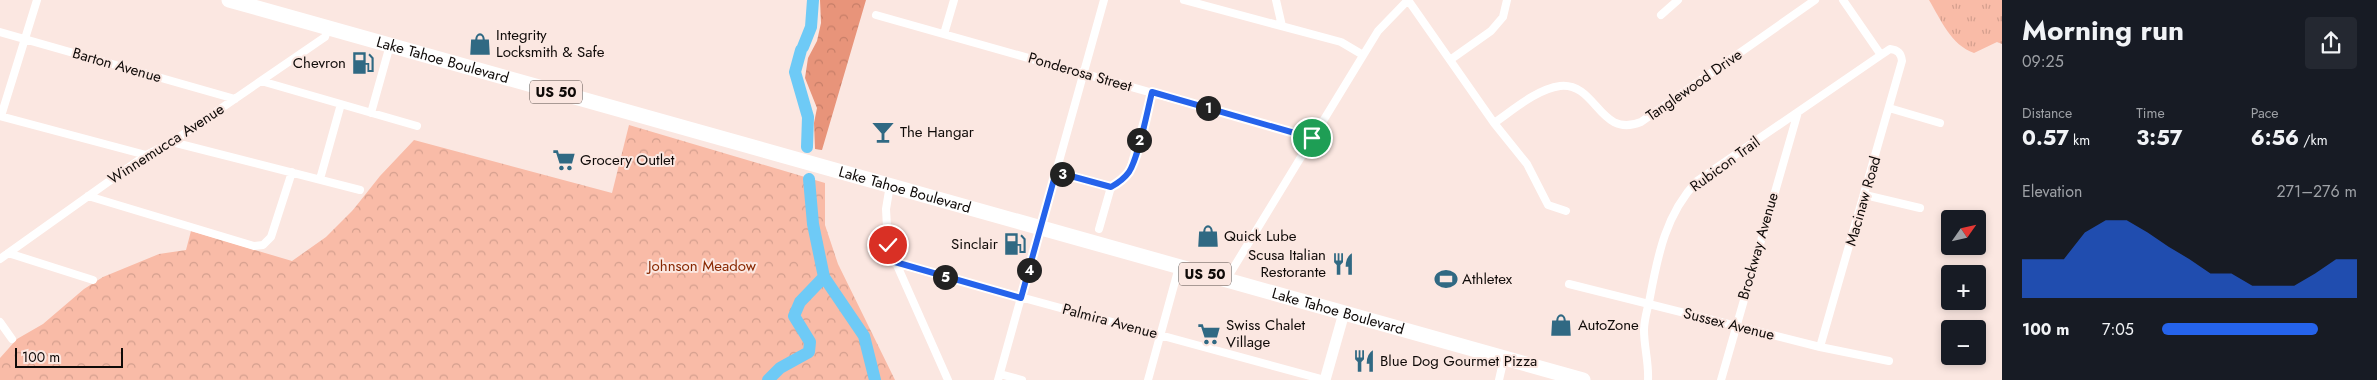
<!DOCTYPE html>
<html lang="en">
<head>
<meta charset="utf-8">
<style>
  :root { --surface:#171b24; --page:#242831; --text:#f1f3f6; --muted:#9ea1a6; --accent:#2563eb }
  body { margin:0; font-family:Jost,sans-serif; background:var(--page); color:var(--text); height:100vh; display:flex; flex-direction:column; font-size:19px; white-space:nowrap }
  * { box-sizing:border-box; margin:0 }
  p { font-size:16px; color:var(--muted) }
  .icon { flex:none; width:28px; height:28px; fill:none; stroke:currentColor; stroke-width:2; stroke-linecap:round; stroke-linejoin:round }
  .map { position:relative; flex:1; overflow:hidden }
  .drawer { display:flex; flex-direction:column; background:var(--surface); width:375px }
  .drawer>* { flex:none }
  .needle { width:32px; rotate:56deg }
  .fabs { position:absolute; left:1941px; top:210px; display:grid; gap:10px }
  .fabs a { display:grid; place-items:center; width:45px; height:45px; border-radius:5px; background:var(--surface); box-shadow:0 2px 8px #0003; font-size:25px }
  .scale { position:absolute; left:15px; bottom:12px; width:108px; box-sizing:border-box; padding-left:5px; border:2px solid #0f0a08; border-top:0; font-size:14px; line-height:18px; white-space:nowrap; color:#0f0a08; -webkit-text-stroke:4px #fbe7e1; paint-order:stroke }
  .pin { position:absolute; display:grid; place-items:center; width:42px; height:42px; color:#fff; margin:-21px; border:2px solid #fff; border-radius:50%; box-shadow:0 1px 5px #0007 }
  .km { position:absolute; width:25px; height:25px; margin:-12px; border-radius:50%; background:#222; color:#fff; font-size:14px; line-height:25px; text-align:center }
  .round { display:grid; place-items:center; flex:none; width:52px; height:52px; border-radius:5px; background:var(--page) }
  .overview { display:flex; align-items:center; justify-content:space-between; height:85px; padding:0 20px }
  h1 { font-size:28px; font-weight:700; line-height:38px }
  .metrics { display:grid; grid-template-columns:repeat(3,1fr); gap:8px; height:85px; padding:5px 20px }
  .metrics div { display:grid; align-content:center }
  .metrics b { font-size:21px; font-weight:700 }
  .metrics small { font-size:14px; font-weight:400 }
  .metrics p { font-size:14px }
  .chart { height:140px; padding:10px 20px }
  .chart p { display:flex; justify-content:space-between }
  .chart svg { width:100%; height:90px; margin-top:5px; fill:var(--accent); opacity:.7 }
  ul { padding:0 20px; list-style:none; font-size:16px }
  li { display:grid; grid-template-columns:80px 60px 1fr; align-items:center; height:38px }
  li i { height:12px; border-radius:6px; background:var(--accent) }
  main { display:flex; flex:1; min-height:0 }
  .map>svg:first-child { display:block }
  .grass { fill:url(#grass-tufts) }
  .forest { fill:url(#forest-crowns) }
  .park { fill:url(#park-crowns) }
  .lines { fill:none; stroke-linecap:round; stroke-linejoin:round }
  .river { stroke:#6ecaf6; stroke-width:12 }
  .street { stroke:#fff; stroke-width:8 }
  .secondary { stroke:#fff; stroke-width:11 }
  .highway { stroke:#fff; stroke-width:15 }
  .route-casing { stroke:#fff; stroke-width:10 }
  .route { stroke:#2563eb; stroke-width:6 }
  .labels { text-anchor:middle; stroke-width:4; stroke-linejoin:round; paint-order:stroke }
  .shield { fill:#fbe7e1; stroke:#564c49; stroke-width:1 }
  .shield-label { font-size:14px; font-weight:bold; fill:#0f0a08 }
  .poi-label { font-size:15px; fill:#0f0a08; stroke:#fbe7e1; text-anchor:start }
  .street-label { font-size:15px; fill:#0f0a08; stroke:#fbe7e1 }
  .park-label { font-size:15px; fill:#882700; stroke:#fbe7e1 }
</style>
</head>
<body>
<main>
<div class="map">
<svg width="2002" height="380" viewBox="0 0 2002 380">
  <defs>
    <pattern id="grass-tufts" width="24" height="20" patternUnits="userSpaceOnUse" patternTransform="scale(1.25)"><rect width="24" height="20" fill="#f9bba7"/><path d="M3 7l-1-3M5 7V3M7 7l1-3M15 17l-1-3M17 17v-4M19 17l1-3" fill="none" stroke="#d49f8e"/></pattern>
    <pattern id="forest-crowns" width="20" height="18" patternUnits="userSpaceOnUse" patternTransform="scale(1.25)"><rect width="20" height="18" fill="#e8947a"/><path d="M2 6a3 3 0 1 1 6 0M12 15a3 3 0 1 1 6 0" fill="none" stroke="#c67e68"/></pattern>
    <pattern id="park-crowns" width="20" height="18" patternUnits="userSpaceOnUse" patternTransform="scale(1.25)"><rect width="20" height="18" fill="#f9bba7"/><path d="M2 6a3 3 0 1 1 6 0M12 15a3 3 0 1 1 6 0" fill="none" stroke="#d49f8e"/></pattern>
  </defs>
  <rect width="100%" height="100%" fill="#fbe7e1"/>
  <path class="grass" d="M 1929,0 L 2002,0 L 2002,44 L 1997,42 L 1974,53 C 1951,45 1941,20 1929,0 Z"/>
  <path class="forest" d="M 820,0 L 866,0 L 822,150 L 815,149 L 814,123 L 817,108 L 805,78 L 808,58 L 817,41 L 821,23 Z"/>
  <path class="park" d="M 629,125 L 825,183 L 825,225 L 838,264 L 895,380 L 0,380 L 0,358 L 17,339 L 43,324 L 84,289 L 103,277 L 159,254 L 186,250 L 191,231 L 292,261 L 326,237 L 353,210 L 380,176 L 414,140 L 612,193 Z"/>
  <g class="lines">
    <path class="river" d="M 803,47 L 811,27 L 813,0
      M 801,50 L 795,72 L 808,117 L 807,147
      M 809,179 L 813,224 L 824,277 L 864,336 L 875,380
      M 768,380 L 780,368 L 809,352 L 810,342 L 794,316 L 800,302 L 824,277"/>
    <path class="street" d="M 1184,0 L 1341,42 L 1363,55
      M 1276,0 L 1282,26
      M 1408,0 L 1494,123 L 1527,164 L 1548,205 L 1566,211
      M 1843,0 L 1881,55
      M 876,15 L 1312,138
      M 1661,15 L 1678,0
      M 0,32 L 235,99
      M 944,34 L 954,0
      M 1450,60 L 1491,31 L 1503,17 L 1507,0
      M 261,81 L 417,126
      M 1889,108 L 1940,123
      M 371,113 L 390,45
      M 0,116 L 146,155
      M 1,116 L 37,0
      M 1494,123 C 1513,110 1537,89 1560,86 C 1597,82 1599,139 1641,122 L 1815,0
      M 172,142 L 360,190
      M 1056,172 L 1111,187 L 1099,229
      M 320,179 L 341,104
      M 890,185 L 886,209 L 888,245 L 948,380
      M 1111,187 L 1123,179 L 1130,170 L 1152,92
      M 1865,195 L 1920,208
      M 88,196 L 254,246 L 263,245 L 271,237 L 292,172
      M 8,253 L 93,280
      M 0,259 L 146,155 L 172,142 L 325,37 L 328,28
      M 895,263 L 1325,380
      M 1226,280 L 1378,31 L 1408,0
      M 1569,284 L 1820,347 L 1889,361
      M 0,322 L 12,339
      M 1000,374 L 1022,380
      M 998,380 L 1104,0
      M 1148,380 L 1179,267
      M 1499,380 L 1504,358
      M 1648,380 C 1649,363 1644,347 1644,330 C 1644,319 1648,308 1650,297 C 1658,254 1666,214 1697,181 L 1881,55 L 1890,49 C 1898,50 1901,53 1902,61 L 1820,347
      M 1721,380 L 1798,112"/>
    <path class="secondary" d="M 1325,380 L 1344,313"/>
    <path class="highway" id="s1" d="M 229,0 L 1583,380"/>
  </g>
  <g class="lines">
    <defs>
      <path id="route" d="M 888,245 L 895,262 L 1021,298 L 1056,172 L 1111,187 C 1118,183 1124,179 1129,172 C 1139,156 1147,112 1152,92 L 1312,138"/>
    </defs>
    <use href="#route" class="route-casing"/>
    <use href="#route" class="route"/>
  </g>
  <defs>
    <symbol id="shop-bare" viewBox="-9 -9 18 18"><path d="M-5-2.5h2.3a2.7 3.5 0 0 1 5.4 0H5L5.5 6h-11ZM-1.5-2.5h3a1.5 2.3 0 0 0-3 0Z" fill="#306983" stroke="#fbe7e1" stroke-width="2.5" paint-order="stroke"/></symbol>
    <symbol id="fuel-bare" viewBox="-9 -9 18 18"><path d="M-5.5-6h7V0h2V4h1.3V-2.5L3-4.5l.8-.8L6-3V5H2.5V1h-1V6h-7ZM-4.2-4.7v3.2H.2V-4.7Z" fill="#306983" stroke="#fbe7e1" stroke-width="2.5" paint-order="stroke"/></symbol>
    <symbol id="bar-bare" viewBox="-9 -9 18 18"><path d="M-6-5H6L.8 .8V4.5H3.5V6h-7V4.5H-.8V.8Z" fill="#306983" stroke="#fbe7e1" stroke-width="2.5" paint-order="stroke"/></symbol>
    <symbol id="supermarket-bare" viewBox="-9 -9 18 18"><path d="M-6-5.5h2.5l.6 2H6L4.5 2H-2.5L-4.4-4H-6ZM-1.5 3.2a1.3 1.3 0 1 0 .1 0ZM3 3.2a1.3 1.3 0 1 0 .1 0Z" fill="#306983" stroke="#fbe7e1" stroke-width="2.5" paint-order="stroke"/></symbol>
    <symbol id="restaurant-bare" viewBox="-9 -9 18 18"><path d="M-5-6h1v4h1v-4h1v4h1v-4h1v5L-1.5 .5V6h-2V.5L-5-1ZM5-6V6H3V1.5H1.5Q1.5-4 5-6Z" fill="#306983" stroke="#fbe7e1" stroke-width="2.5" paint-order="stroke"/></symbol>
    <symbol id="stadium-bare" viewBox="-9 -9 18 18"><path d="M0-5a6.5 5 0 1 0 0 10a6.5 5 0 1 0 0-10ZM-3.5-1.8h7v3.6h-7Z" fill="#306983" stroke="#fbe7e1" stroke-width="2.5" paint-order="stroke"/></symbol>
  </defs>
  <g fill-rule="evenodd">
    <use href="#shop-bare" x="464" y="28" width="32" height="32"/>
    <use href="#fuel-bare" x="347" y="47" width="32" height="32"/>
    <use href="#bar-bare" x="867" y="116" width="32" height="32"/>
    <use href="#supermarket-bare" x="548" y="144" width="32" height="32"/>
    <use href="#shop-bare" x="1192" y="220" width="32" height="32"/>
    <use href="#fuel-bare" x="999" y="228" width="32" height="32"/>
    <use href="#restaurant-bare" x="1327" y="248" width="32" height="32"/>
    <use href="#stadium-bare" x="1430" y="263" width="32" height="32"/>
    <use href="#shop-bare" x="1545" y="309" width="32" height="32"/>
    <use href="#supermarket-bare" x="1193" y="318" width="32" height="32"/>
    <use href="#restaurant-bare" x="1348" y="345" width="32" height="32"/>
  </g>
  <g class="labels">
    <g class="shield">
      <rect x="530" y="80.5" width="52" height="23" rx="4"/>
      <rect x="1179" y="262.5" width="52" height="23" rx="4"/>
    </g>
    <g class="shield-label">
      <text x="556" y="97">US 50</text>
      <text x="1205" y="279">US 50</text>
    </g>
    <g class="poi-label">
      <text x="496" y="40">Integrity<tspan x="496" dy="17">Locksmith &amp; Safe</tspan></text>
      <text x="346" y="68" text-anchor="end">Chevron</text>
      <text x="900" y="137">The Hangar</text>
      <text x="580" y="165">Grocery Outlet</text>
      <text x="1224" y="241">Quick Lube</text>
      <text x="998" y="249" text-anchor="end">Sinclair</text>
      <text x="1326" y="260" text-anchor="end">Scusa Italian<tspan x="1326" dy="17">Restorante</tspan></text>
      <text x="1462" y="284">Athletex</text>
      <text x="1226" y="330">Swiss Chalet<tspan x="1226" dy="17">Village</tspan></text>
      <text x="1578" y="330">AutoZone</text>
      <text x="1380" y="366">Blue Dog Gourmet Pizza</text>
    </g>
    <g class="street-label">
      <text dy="5" stroke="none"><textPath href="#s1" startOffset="222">Lake Tahoe Boulevard</textPath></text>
      <text transform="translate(117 65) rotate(16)" y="5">Barton Avenue</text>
      <text transform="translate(1080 72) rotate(16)" y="5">Ponderosa Street</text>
      <text transform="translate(1694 85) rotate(-35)" y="5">Tanglewood Drive</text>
      <text transform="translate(166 144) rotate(-33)" y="5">Winnemucca Avenue</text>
      <text transform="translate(1725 164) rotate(-36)" y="5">Rubicon Trail</text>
      <text dy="5" stroke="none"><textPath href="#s1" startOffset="702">Lake Tahoe Boulevard</textPath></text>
      <text transform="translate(1863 201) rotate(-74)" y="5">Macinaw Road</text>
      <text transform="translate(1758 246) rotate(-74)" y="5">Brockway Avenue</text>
      <text dy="5" stroke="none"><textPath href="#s1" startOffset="1152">Lake Tahoe Boulevard</textPath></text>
      <text transform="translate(1110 321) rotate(15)" y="5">Palmira Avenue</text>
      <text transform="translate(1729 324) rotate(14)" y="5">Sussex Avenue</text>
    </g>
    <g class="park-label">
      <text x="702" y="271">Johnson Meadow</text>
    </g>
  </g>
</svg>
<div class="fabs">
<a><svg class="needle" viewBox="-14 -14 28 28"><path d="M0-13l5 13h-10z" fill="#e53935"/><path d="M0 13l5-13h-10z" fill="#9ea1a6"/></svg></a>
<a>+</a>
<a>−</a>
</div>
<div class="scale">100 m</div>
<div class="pin" style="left:1312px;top:138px;background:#1e9e55"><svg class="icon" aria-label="arrive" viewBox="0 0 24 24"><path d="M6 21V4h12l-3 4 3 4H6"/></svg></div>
<div class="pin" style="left:888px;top:245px;background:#d93025"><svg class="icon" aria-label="check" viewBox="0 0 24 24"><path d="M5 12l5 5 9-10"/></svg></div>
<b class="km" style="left:1208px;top:108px">1</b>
<b class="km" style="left:1139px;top:140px">2</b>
<b class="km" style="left:1062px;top:174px">3</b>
<b class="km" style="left:1029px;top:270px">4</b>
<b class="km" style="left:945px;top:277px">5</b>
</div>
<section class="drawer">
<div class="overview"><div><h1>Morning run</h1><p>09:25</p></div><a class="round"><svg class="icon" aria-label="share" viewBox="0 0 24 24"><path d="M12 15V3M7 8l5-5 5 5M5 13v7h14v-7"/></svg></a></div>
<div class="metrics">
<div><p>Distance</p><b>0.57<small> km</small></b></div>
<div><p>Time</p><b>3:57</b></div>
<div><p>Pace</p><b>6:56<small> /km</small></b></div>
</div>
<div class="chart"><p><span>Elevation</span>271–276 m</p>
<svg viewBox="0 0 160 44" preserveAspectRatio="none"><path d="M0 44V25L10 25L20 25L30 12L40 6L50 6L60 12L70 19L80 25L90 32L100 32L110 38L120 38L130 38L140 32L150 25L160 25V44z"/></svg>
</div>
<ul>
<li><b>100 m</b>7:05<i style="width:80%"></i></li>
</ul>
</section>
</main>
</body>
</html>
